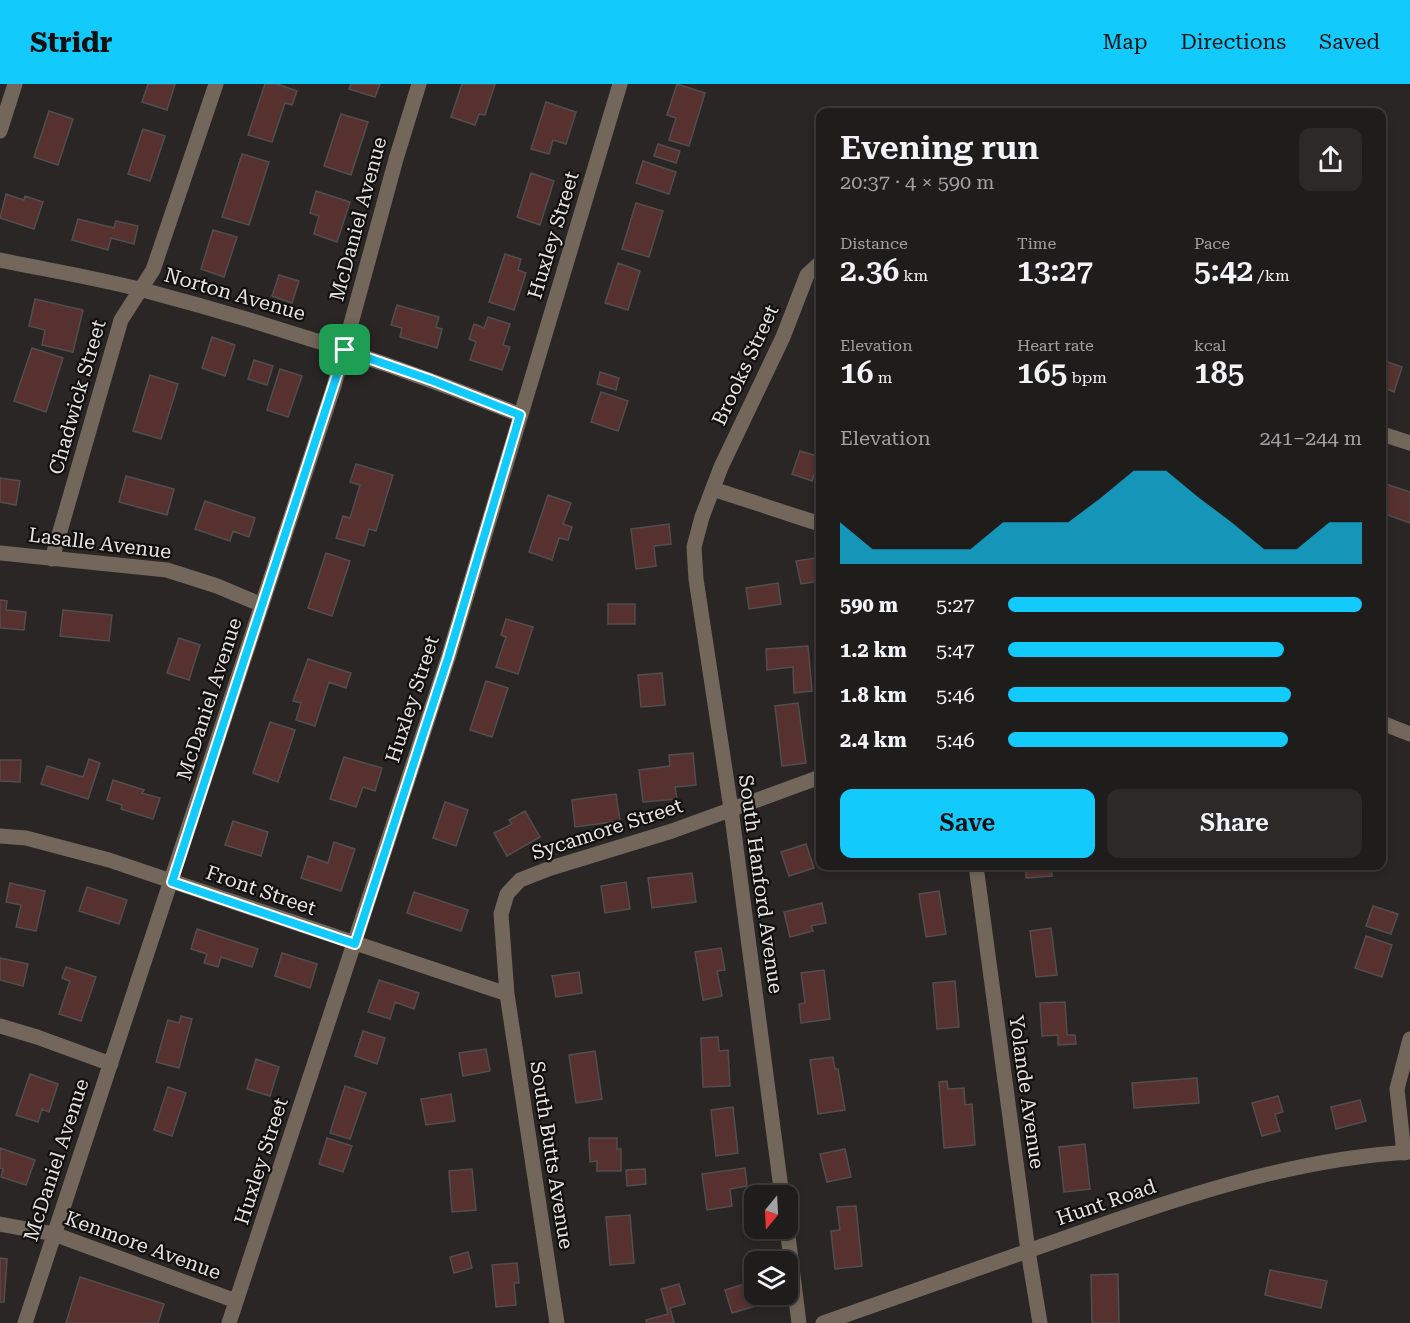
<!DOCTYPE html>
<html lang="en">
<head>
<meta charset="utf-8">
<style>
  :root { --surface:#1f1c1c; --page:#2c2929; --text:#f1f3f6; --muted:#a1a1a3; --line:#3c3a3b; --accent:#12cafb }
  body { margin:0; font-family:"Roboto Serif",serif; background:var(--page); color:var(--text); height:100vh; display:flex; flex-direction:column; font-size:22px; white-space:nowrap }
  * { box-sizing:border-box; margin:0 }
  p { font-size:20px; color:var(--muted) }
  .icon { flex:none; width:33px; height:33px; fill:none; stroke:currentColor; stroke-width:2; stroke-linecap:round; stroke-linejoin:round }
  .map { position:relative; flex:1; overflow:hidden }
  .side { position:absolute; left:816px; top:24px; width:570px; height:762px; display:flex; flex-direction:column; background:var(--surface); border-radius:12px; box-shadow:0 3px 9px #0003,0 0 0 2px var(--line) }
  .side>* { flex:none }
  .needle { width:39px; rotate:198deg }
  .controls { position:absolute; left:744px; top:1101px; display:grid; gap:12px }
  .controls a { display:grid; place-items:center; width:54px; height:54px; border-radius:12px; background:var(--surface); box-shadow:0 3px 9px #0003,0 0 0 2px var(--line); font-size:30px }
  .pin { position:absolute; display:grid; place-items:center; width:51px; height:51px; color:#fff; margin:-26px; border-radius:12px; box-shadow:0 3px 9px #0006 }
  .round { display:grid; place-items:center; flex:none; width:63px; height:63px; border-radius:12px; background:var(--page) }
  .head { display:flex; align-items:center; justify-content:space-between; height:102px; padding:0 24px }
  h1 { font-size:33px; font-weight:600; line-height:45px }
  .figures { display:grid; grid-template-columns:repeat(3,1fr); gap:9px; height:102px; padding:6px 24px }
  .figures div { display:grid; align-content:center }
  .figures b { font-size:30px; font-weight:600 }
  .figures small { font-size:16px; font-weight:400 }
  .figures p { font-size:16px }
  .chart { height:168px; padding:12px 24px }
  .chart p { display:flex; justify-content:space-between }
  .chart svg { width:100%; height:108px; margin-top:6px; fill:var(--accent); opacity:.7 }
  .button { display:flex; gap:12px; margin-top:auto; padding:12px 24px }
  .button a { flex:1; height:69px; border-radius:12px; background:var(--accent); color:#111; font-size:24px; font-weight:600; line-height:69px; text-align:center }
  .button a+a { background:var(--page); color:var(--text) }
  ul { padding:0 24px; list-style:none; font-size:20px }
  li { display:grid; grid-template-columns:96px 72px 1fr; align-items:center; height:45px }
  li i { height:15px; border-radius:8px; background:var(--accent) }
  header { display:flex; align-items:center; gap:36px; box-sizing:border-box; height:84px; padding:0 30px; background:var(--accent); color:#111 }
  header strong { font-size:28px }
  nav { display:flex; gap:33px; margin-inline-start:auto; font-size:21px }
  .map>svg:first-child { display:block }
  .building { fill:#56312f; stroke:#524e4e; stroke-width:1.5 }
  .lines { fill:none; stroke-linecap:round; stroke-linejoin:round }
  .minor { stroke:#72675a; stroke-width:15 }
  .tertiary { stroke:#72675a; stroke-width:15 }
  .route-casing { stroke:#fff; stroke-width:12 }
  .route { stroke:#12cafb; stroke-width:8 }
  .labels { text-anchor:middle; stroke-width:4.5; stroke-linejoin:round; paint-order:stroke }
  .street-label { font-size:20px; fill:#e6e4e3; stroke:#11100f }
</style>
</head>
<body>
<header>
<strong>Stridr</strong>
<nav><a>Map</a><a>Directions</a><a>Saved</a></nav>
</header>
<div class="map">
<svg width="1410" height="1239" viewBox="0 0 1410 1239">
  <rect width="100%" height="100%" fill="#292625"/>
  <path class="building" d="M 148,0 L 175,0 L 167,26 L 142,18 Z
    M 265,0 L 277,0 L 297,7 L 292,21 L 285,19 L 272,58 L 248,51 Z
    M 351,0 L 380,0 L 375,13 L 349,5 Z
    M 462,0 L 495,0 L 485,31 L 479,30 L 475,41 L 451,33 Z
    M 677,0 L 705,9 L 689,62 L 669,56 L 676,34 L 667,31 Z
    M 546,18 L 576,28 L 566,60 L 553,56 L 549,70 L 531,65 Z
    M 49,27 L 73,35 L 58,81 L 34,73 Z
    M 341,30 L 368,38 L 351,91 L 324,82 Z
    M 143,45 L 165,52 L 150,97 L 128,90 Z
    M 658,60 L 680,67 L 676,79 L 654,72 Z
    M 242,70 L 269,78 L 249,141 L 222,133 Z
    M 643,77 L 676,88 L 669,110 L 636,99 Z
    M 531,89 L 554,97 L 540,141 L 517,133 Z
    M 316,107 L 350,118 L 337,158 L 314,150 L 319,132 L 310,129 Z
    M 6,110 L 24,116 L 25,112 L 43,118 L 34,145 L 0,134 Z
    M 636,119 L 663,127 L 649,173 L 622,165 Z
    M 78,135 L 114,144 L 116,137 L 138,142 L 134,160 L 111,154 L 108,166 L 72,156 Z
    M 213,146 L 237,153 L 224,193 L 201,185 Z
    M 505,170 L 521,175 L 518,186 L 526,189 L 514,226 L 489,218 Z
    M 618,179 L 640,187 L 628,226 L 605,219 Z
    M 279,191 L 299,197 L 292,219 L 272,212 Z
    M 35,215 L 83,226 L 73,268 L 42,261 L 45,246 L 29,242 Z
    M 397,221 L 439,233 L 436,243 L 442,245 L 437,264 L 400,253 L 402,244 L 391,241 Z
    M 488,233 L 510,240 L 503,261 L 510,263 L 502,286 L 470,276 L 476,258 L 469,255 L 474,240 L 484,244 Z
    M 212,253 L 235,261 L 225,292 L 202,284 Z
    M 32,264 L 63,274 L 46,328 L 14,317 Z
    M 254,276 L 273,282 L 267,301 L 248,295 Z
    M 1382,276 L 1402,283 L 1394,308 L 1382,303 Z
    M 280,285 L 302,292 L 288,333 L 267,326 Z
    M 600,288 L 619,294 L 616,306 L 597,300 Z
    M 150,291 L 178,300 L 161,355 L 133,347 Z
    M 601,308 L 628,317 L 618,347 L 591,338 Z
    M 800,367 L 820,373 L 812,397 L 792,390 Z
    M 356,380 L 393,391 L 376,447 L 369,445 L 364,462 L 336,454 L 343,432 L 350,434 L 360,401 L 350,398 Z
    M 126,392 L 174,405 L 167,431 L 119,418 Z
    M 0,394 L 20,397 L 16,421 L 0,418 Z
    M 1386,400 L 1410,408 L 1410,439 L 1382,429 L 1382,412 Z
    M 548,411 L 571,419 L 563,440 L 572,443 L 568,456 L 559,454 L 552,476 L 529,468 Z
    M 205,417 L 255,434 L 249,453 L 233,447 L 230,457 L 195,445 Z
    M 669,440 L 671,460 L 654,462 L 656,482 L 636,485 L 631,445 Z
    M 326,469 L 350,477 L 332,532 L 308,524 Z
    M 815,474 L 820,497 L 801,500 L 796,477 Z
    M 778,499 L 781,520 L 749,525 L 746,504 Z
    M 0,516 L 7,517 L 6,526 L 26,528 L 24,546 L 0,544 Z
    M 608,520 L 635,520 L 635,540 L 608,540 Z
    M 63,526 L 112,531 L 109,557 L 60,552 Z
    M 506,535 L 533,543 L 518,590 L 496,583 L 506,553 L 501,551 Z
    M 179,554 L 200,561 L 189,596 L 167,589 Z
    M 808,562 L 812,607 L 794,609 L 793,583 L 767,586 L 766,565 Z
    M 308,575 L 351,589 L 346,604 L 329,598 L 315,642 L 296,636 L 301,619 L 293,617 Z
    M 662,589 L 665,621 L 641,623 L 638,591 Z
    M 486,597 L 508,604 L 492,653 L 470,646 Z
    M 798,619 L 806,679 L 782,682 L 775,622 Z
    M 270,638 L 295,646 L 278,698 L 253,689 Z
    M 693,669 L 696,701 L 675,703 L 677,715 L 643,718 L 639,686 L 670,682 L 669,671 Z
    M 344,673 L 382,684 L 375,707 L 363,703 L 356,723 L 330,715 Z
    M 89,675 L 100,679 L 88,715 L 41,700 L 47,682 L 83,693 Z
    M 0,676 L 21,676 L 20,698 L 0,697 Z
    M 113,696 L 144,706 L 142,709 L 160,714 L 153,735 L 121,725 L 122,721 L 107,716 Z
    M 616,710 L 620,737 L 575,743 L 572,716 Z
    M 445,718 L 468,726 L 456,762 L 433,754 Z
    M 525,727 L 540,753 L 507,772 L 494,749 L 512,740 L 509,736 Z
    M 233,737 L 268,748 L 261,772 L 225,761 Z
    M 334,758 L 355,765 L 341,807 L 301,794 L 308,772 L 328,779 Z
    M 806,760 L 814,784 L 789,792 L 781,768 Z
    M 1026,782 L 1051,782 L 1052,792 L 1026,794 Z
    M 692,789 L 696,818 L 652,824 L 648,794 Z
    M 626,798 L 630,825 L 605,829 L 601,802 Z
    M 10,799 L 45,807 L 36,847 L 16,843 L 21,821 L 6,818 Z
    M 87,803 L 127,816 L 119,840 L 79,827 Z
    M 939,807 L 946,850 L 926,853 L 919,810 Z
    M 414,808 L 468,826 L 461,847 L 407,829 Z
    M 822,819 L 826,839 L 811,842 L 813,847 L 790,853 L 784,828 Z
    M 1373,822 L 1398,830 L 1391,850 L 1366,842 Z
    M 1051,844 L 1057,891 L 1036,893 L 1030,847 Z
    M 197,845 L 258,865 L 252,883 L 221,873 L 218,883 L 204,879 L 207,870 L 191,865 Z
    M 1366,852 L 1392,861 L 1382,893 L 1355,884 Z
    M 721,864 L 725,886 L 717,887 L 722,912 L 703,916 L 695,868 Z
    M 282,869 L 317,880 L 310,904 L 275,892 Z
    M 0,874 L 28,880 L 23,902 L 0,896 Z
    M 66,883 L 96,893 L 81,937 L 59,930 L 70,897 L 62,894 Z
    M 824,886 L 830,935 L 801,939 L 799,920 L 805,919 L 801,889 Z
    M 579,888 L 582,909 L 556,913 L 552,892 Z
    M 379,896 L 419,909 L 414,925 L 395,918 L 390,935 L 368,928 Z
    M 955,897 L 959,943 L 937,945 L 933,899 Z
    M 1065,918 L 1067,951 L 1075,951 L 1076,960 L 1058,961 L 1058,951 L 1042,952 L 1040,919 Z
    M 181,932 L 192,935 L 179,984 L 156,978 L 168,936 L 179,939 Z
    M 363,947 L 385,954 L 377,980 L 355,972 Z
    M 718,953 L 719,967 L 728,966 L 730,1002 L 703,1003 L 701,954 Z
    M 486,965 L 490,987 L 463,992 L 459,969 Z
    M 595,967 L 602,1015 L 576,1019 L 569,971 Z
    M 833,973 L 835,985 L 838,985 L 845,1026 L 818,1030 L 810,976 Z
    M 256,975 L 279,983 L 270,1012 L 247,1005 Z
    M 30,990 L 58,1000 L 49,1028 L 42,1025 L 38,1038 L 16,1031 Z
    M 1197,994 L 1199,1019 L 1134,1024 L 1132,999 Z
    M 947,997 L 948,1005 L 964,1004 L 965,1021 L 972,1020 L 975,1061 L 944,1064 L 939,998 Z
    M 345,1002 L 366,1009 L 350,1055 L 330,1049 Z
    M 168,1003 L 186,1009 L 172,1052 L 154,1046 Z
    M 451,1010 L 455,1037 L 426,1041 L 421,1015 Z
    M 1278,1012 L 1283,1028 L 1275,1030 L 1280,1047 L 1262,1052 L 1252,1019 Z
    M 1360,1016 L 1366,1037 L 1336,1045 L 1331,1023 Z
    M 733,1023 L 738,1069 L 716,1072 L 711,1026 Z
    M 327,1054 L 352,1062 L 343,1088 L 319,1080 Z
    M 589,1054 L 617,1054 L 617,1065 L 621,1065 L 621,1087 L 597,1087 L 597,1077 L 590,1078 Z
    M 1085,1060 L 1090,1105 L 1064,1108 L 1059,1063 Z
    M 0,1064 L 35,1076 L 26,1101 L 1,1093 L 3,1085 L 0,1084 Z
    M 845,1065 L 851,1093 L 827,1098 L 820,1070 Z
    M 745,1084 L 747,1102 L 730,1105 L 732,1122 L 707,1126 L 702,1090 Z
    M 472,1085 L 476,1126 L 452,1128 L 449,1087 Z
    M 645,1085 L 646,1100 L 627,1102 L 626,1086 Z
    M 856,1122 L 862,1182 L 835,1185 L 831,1147 L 840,1146 L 837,1123 Z
    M 630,1131 L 634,1179 L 610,1181 L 606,1133 Z
    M 468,1168 L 472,1184 L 454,1189 L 450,1173 Z
    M 0,1174 L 7,1175 L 4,1218 L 0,1218 Z
    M 517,1179 L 519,1199 L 514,1199 L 516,1221 L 496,1223 L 492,1181 Z
    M 1270,1186 L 1327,1197 L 1321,1224 L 1265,1211 Z
    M 1118,1190 L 1119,1239 L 1092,1239 L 1091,1191 Z
    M 80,1193 L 164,1220 L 158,1239 L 66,1239 Z
    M 754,1197 L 754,1210 L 759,1210 L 762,1220 L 732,1229 L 725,1206 Z
    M 679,1200 L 685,1220 L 670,1224 L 674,1239 L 647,1239 L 646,1236 L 668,1230 L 661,1205 Z"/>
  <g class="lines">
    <path class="minor" d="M 0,47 L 15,0
      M 0,176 C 48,186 96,194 143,206 C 272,240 397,281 520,331
      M 1382,350 L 1410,359
      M 713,405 L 820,440
      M 0,469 L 167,486 L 217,502 L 262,521
      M 52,475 L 121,236 L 153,186 L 216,0
      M 1382,639 L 1410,650
      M 0,752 L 26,754 L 109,776 L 507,910
      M 976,782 L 1028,1167 L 1040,1239
      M 0,942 L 37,953 L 111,980
      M 1404,1069 L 1397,1005 L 1410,955
      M 782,1112 L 731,725 L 696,495 L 694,463 L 702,433 L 721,383 L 783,253 L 807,191 L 820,179
      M 0,1140 L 54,1150 L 236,1217
      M 787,1144 L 799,1239
      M 25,1239 L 334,302 L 396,75 L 419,0
      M 229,1239 L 448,574 L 620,0
      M 557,1239 L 507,910 L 501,830 L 507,810 L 520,796 L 551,784 L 672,747 L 820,693"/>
    <path class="tertiary" d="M 823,1239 C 901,1211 980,1184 1059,1156 C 1172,1116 1288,1075 1410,1068"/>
  </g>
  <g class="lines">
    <defs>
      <path id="route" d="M 345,266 L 431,296 L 520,331 L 448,574 L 355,860 L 172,798 Z"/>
    </defs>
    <use href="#route" class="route-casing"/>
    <use href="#route" class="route"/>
  </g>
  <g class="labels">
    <g class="street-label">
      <text transform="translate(358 135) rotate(-75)" y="7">McDaniel Avenue</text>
      <text transform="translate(553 151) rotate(-73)" y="7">Huxley Street</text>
      <text transform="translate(235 210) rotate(16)" y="7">Norton Avenue</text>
      <text transform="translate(745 281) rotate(-65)" y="7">Brooks Street</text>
      <text transform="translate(77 313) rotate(-74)" y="7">Chadwick Street</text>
      <text transform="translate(100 459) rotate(7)" y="7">Lasalle Avenue</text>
      <text transform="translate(209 615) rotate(-72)" y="7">McDaniel Avenue</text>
      <text transform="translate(412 615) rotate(-72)" y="7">Huxley Street</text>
      <text transform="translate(607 745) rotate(-18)" y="7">Sycamore Street</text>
      <text transform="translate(761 800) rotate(82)" y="7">South Hanford Avenue</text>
      <text transform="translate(261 806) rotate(19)" y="7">Front Street</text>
      <text transform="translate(1027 1008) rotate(82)" y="7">Yolande Avenue</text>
      <text transform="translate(552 1071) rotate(81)" y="7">South Butts Avenue</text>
      <text transform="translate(56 1076) rotate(-72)" y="7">McDaniel Avenue</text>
      <text transform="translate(261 1077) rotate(-72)" y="7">Huxley Street</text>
      <text transform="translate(1106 1118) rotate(-19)" y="7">Hunt Road</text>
      <text transform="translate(143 1161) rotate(20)" y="7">Kenmore Avenue</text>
    </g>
  </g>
</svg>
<div class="controls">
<a><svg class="needle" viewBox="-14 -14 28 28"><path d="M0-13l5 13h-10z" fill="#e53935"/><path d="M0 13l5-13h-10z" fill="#a1a1a3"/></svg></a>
<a><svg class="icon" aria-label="layers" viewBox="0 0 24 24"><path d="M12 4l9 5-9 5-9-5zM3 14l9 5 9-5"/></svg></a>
</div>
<div class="pin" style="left:345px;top:266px;background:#1e9e55"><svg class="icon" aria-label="arrive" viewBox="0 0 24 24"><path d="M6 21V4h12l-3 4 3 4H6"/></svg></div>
<section class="side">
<div class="head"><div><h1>Evening run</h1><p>20:37 · 4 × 590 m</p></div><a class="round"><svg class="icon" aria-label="share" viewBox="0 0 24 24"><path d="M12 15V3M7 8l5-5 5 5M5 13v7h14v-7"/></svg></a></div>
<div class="figures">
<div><p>Distance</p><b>2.36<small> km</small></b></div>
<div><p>Time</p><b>13:27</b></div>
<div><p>Pace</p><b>5:42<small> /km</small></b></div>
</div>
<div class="figures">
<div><p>Elevation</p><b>16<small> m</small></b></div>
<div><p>Heart rate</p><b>165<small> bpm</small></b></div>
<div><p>kcal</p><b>185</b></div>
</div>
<div class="chart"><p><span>Elevation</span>241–244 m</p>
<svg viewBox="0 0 160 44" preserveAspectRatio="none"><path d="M0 44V27L10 38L20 38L30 38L40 38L50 27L60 27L70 27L80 17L90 6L100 6L110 17L120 27L130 38L140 38L150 27L160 27V44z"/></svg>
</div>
<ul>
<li><b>590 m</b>5:27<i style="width:100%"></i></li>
<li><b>1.2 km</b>5:47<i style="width:78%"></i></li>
<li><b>1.8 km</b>5:46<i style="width:80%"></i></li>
<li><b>2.4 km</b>5:46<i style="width:79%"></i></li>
</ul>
<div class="button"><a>Save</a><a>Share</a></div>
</section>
</div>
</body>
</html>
